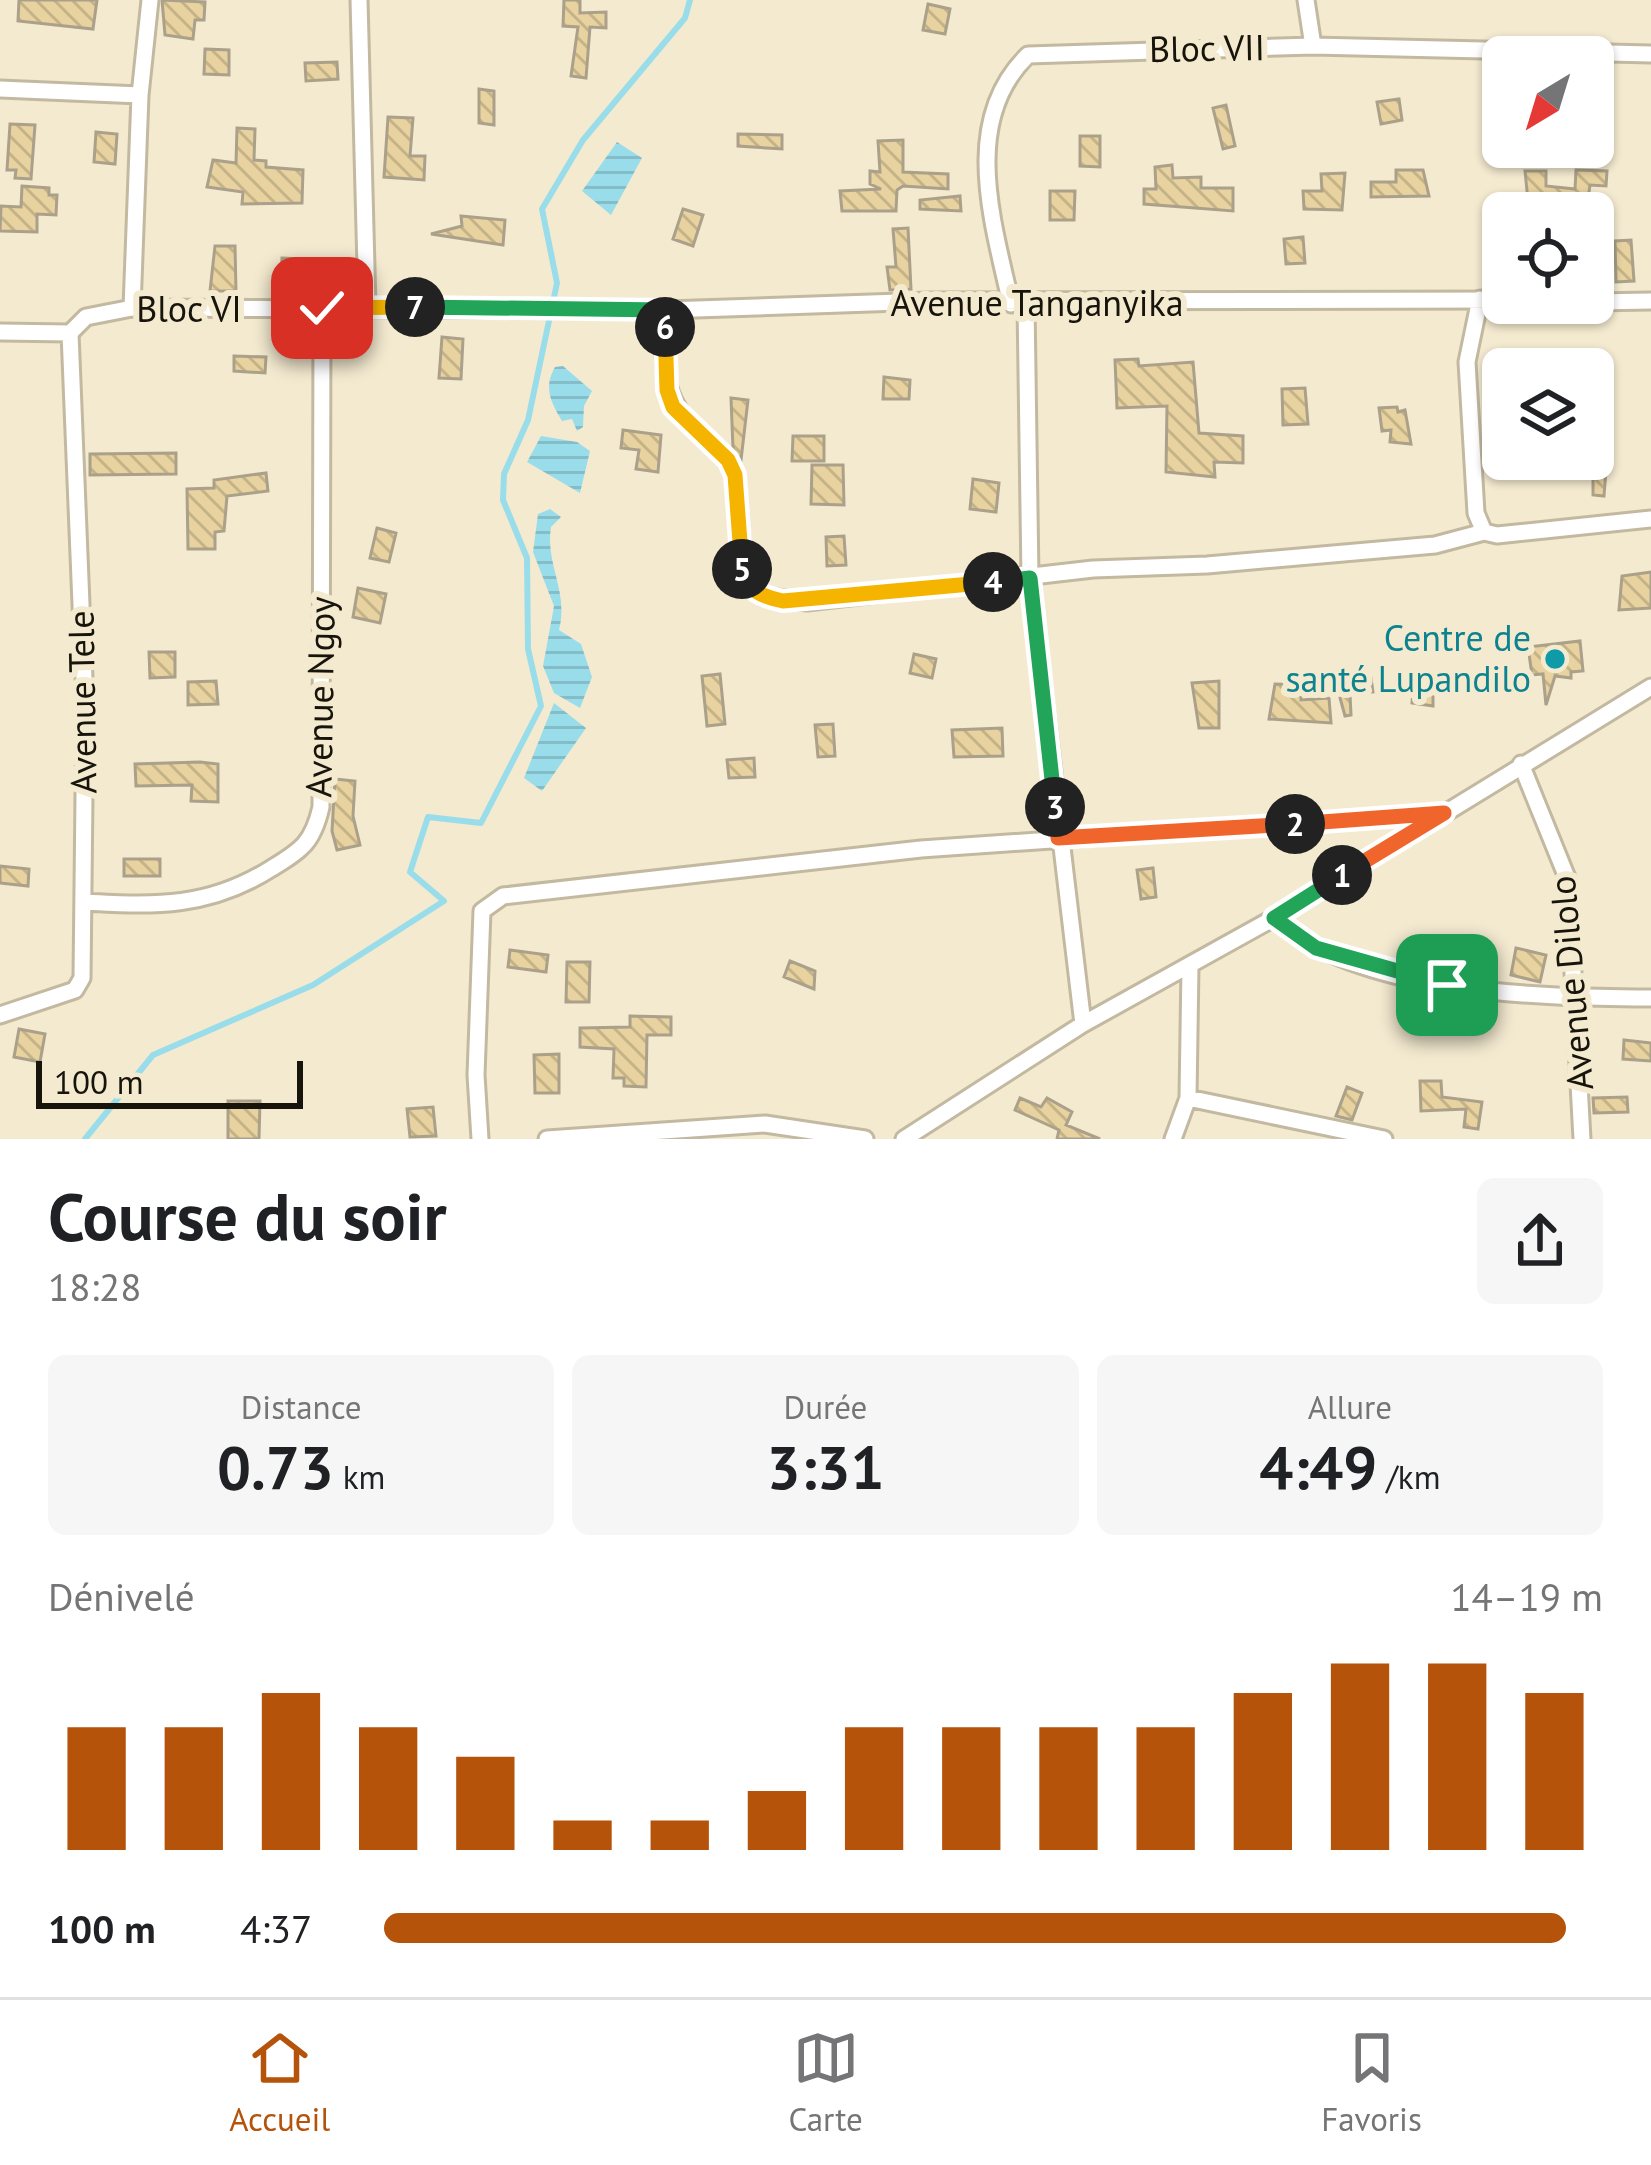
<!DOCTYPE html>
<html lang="fr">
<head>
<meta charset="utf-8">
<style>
  :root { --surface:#fff; --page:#f6f6f6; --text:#202124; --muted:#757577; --line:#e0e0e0; --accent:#b45309 }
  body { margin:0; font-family:"PT Sans",sans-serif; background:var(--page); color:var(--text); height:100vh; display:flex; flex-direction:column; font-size:45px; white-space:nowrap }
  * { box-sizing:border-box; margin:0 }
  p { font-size:39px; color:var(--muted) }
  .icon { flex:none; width:66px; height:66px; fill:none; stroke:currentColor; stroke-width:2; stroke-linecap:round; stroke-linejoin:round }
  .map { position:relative; height:1139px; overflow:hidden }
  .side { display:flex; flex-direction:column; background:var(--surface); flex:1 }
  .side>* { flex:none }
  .needle { width:78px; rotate:218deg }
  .buttons { position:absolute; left:1482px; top:36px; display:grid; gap:24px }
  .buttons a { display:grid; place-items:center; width:132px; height:132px; border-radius:18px; background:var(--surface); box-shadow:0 3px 9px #0004; font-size:60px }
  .scale { position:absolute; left:36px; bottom:30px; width:267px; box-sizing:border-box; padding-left:12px; border:6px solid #17140b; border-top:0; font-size:33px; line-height:42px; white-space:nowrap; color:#17140b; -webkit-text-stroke:9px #f4ead0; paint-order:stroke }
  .pin { position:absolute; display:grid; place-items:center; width:102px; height:102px; color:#fff; margin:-51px; border-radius:24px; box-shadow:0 6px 18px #0006 }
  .km { position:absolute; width:60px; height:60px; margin:-30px; border-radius:50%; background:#222; color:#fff; font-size:33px; line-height:60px; text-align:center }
  .round { display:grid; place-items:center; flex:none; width:126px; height:126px; border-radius:18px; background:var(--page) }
  .headline { display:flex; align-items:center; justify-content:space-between; height:204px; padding:0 48px }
  h1 { font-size:66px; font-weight:800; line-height:90px }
  .stats { display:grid; grid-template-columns:repeat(3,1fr); gap:18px; height:204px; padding:12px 48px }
  .stats div { display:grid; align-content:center; border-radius:18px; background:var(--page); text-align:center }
  .stats b { font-size:60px; font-weight:800 }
  .stats small { font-size:33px; font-weight:400 }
  .stats p { font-size:33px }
  .chart { height:336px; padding:24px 48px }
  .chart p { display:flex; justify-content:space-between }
  .chart svg { width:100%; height:216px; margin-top:12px; stroke:var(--accent); stroke-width:6 }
  ul { padding:0 48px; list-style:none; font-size:39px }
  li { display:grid; grid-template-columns:192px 144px 1fr; align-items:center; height:90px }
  li i { height:30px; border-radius:15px; background:var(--accent) }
  .dock { display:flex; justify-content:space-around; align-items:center; height:168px; border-top:3px solid var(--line); background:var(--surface); font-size:33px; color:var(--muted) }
  .dock a { display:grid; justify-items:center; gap:6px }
  .dock .selected { color:var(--accent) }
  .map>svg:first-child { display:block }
  .water { fill:url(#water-rules) }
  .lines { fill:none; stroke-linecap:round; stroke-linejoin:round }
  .stream { stroke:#9addea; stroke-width:6 }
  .building { fill:url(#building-back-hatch); stroke:#aba18a; stroke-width:3 }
  .minor-casing { stroke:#c3b9a1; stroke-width:21 }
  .minor { stroke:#fff; stroke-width:15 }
  .split-1-casing { stroke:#fff; stroke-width:24 }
  .split-2-casing { stroke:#fff; stroke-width:24 }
  .split-3-casing { stroke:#fff; stroke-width:24 }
  .split-4-casing { stroke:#fff; stroke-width:24 }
  .split-5-casing { stroke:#fff; stroke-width:24 }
  .split-6-casing { stroke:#fff; stroke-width:24 }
  .split-7-casing { stroke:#fff; stroke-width:24 }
  .split-8-casing { stroke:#fff; stroke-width:24 }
  .split-1 { stroke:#22a559; stroke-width:15 }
  .split-2 { stroke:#f0652b; stroke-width:15 }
  .split-3 { stroke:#f0652b; stroke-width:15 }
  .split-4 { stroke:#22a559; stroke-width:15 }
  .split-5 { stroke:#f5b400; stroke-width:15 }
  .split-6 { stroke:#f5b400; stroke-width:15 }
  .split-7 { stroke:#22a559; stroke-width:15 }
  .split-8 { stroke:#f5b400; stroke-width:15 }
  .culture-dot { fill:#0f9aa8; stroke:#f4ead0; stroke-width:4.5 }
  .labels { text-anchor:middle; stroke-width:12; stroke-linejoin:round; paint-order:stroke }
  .street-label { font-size:36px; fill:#17140b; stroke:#f4ead0 }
  .culture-label { font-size:36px; fill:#0d838f; stroke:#f4ead0; text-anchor:end }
</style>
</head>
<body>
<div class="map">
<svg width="1651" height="1139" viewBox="0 0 1651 1139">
  <defs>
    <pattern id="water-rules" width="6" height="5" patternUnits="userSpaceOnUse" patternTransform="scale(3)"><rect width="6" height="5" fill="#9addea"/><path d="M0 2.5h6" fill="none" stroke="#84bdc7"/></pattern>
    <pattern id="building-back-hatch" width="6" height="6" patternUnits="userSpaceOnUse" patternTransform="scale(3)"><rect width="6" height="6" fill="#e7d2a0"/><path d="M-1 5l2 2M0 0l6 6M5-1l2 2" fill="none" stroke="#c5b388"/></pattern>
  </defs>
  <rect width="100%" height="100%" fill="#f4ead0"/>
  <path class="water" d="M 617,142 L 642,158 L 611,215 L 582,191 Z
    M 563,366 L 592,391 L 584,406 L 583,427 L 577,431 L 572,419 L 562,421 C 551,402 543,388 555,367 Z
    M 541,436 L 577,442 L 590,451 L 580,493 L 527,462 Z
    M 550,509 L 561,517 L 551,527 C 545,565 569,591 559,630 L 581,644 L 592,677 L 580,708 L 554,693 L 543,666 L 554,606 L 533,552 L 538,514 Z
    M 554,703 L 586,728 L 542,791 L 524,778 Z"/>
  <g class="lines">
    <path class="stream" d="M 85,1139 L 153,1055 L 313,985 L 444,901 L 410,872 L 428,817 L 481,823 L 541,706 L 528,649 L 527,558 L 503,500 L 504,474 L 528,420 L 557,283 L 542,209 L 583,140 L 685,18 L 690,0"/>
  </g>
  <path class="building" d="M 19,0 L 97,0 L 93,29 L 18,21 Z
    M 162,0 L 205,2 L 204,20 L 195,20 L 193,39 L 165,35 Z
    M 564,0 L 580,0 L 580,13 L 606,12 L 606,28 L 590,27 L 586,78 L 571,76 L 578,27 L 563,26 Z
    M 928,4 L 950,9 L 945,34 L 923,30 Z
    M 205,49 L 229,50 L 229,75 L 204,74 Z
    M 337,62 L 338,79 L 306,81 L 305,63 Z
    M 479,89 L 494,91 L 494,125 L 479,123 Z
    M 1399,99 L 1402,120 L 1381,124 L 1377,102 Z
    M 1226,105 L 1235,146 L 1223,149 L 1213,108 Z
    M 388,117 L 413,118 L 410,156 L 425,156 L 424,180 L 384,177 Z
    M 10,124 L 35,125 L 31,179 L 15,178 L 16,170 L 7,170 Z
    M 237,128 L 255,129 L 254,160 L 266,161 L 266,167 L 303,170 L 302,203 L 242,204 L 243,192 L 207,187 L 213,160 L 236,163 Z
    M 96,132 L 117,134 L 115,164 L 94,162 Z
    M 738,134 L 782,135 L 782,149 L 738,146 Z
    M 1080,136 L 1100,136 L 1100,167 L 1080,166 Z
    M 903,140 L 903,172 L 948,174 L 948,189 L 903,186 L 897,190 L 896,211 L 842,211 L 840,191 L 881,189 L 870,184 L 870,171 L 880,172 L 878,141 Z
    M 1172,165 L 1173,178 L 1201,177 L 1201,188 L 1233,188 L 1233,211 L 1144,204 L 1144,189 L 1156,189 L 1155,167 Z
    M 1396,170 L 1423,170 L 1429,196 L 1371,197 L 1371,182 L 1396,182 Z
    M 1576,170 L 1607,171 L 1606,186 L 1590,185 L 1587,206 L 1528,201 L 1525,171 L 1546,171 L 1546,186 L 1575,189 Z
    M 1345,173 L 1342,210 L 1304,209 L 1303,191 L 1322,191 L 1321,174 Z
    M 22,186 L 49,188 L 49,195 L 57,195 L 56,215 L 37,214 L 37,232 L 0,231 L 1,206 L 21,207 Z
    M 1050,191 L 1075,191 L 1074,220 L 1050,220 Z
    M 960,196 L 961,211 L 920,209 L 920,200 Z
    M 683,209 L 703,215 L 693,246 L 673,239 Z
    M 461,216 L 505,220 L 503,245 L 431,234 L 462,226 Z
    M 908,228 L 911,289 L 890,290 L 887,267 L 896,267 L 893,229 Z
    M 1303,237 L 1305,263 L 1286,264 L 1284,239 Z
    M 1631,240 L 1634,281 L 1616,282 L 1615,241 Z
    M 215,246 L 235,246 L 236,291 L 210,291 Z
    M 282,258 L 320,260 L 319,283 L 281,281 Z
    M 442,337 L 463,339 L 461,379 L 439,378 Z
    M 234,356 L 266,357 L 265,373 L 234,371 Z
    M 1138,359 L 1139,366 L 1193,362 L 1199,433 L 1243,436 L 1243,463 L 1214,462 L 1215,477 L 1166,472 L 1167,406 L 1117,408 L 1115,360 Z
    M 884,377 L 910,380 L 909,399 L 883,399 Z
    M 1305,388 L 1308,424 L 1283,425 L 1282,389 Z
    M 731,398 L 748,400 L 741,460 L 733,449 Z
    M 1397,407 L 1398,412 L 1405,410 L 1411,444 L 1390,442 L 1391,430 L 1382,431 L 1379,408 Z
    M 623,430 L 661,435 L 658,472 L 636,469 L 639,450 L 621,448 Z
    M 793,436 L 824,436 L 824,461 L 792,461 Z
    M 1593,443 L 1608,444 L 1604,496 L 1593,495 Z
    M 176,453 L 176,474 L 90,475 L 90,454 Z
    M 812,465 L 843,465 L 844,505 L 811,504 Z
    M 266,473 L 268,491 L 227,496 L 224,531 L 215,532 L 215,549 L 188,549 L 187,489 L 214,488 L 214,480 Z
    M 973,479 L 999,483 L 996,512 L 970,509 Z
    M 377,528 L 396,533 L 389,562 L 370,558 Z
    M 844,536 L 846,565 L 827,566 L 826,537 Z
    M 1651,572 L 1651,608 L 1619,610 L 1622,576 Z
    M 358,588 L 386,594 L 380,623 L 353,617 Z
    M 1580,641 L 1583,671 L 1571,672 L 1571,678 L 1555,676 L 1546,705 L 1543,674 L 1532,675 L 1528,647 Z
    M 149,652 L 175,652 L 175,677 L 150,678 Z
    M 914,654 L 936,659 L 932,678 L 910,673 Z
    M 720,674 L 725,724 L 707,726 L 702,676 Z
    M 1349,674 L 1349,679 L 1371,678 L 1373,692 L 1350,694 L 1351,715 L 1345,716 L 1334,676 Z
    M 1433,676 L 1433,706 L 1412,703 L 1414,678 Z
    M 216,681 L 218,704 L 188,705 L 188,682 Z
    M 1219,681 L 1219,728 L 1199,728 L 1192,683 Z
    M 1275,684 L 1300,685 L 1301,700 L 1329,698 L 1331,723 L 1269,719 Z
    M 833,724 L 835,756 L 818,757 L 815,725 Z
    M 1002,728 L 1003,756 L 954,757 L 952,730 Z
    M 754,758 L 755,777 L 729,778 L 727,760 Z
    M 200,762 L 218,764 L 218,802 L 191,801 L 192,785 L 136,786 L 135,764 Z
    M 335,779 L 355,781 L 353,816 L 360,845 L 337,850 L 332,831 Z
    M 124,859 L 160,859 L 160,876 L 124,876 Z
    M 0,866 L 29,869 L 28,886 L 0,883 Z
    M 1153,868 L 1156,897 L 1141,899 L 1137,870 Z
    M 1516,948 L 1546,955 L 1540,982 L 1511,975 Z
    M 510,950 L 548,955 L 546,972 L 508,967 Z
    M 790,961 L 815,971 L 814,989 L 784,977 Z
    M 567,962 L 590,962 L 589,1002 L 566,1002 Z
    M 630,1016 L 671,1017 L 671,1035 L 647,1035 L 646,1087 L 624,1086 L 624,1078 L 613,1078 L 614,1049 L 580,1047 L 580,1028 L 630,1027 Z
    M 19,1029 L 45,1034 L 40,1062 L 14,1057 Z
    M 1624,1040 L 1651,1043 L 1651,1061 L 1623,1059 Z
    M 559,1054 L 559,1093 L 535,1093 L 534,1055 Z
    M 1420,1081 L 1441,1081 L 1442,1097 L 1482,1102 L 1478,1129 L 1464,1127 L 1466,1109 L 1421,1111 Z
    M 1347,1087 L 1362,1093 L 1352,1120 L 1336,1116 Z
    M 1627,1097 L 1628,1112 L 1594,1113 L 1593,1098 Z
    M 1020,1098 L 1041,1107 L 1047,1098 L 1072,1112 L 1066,1125 L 1100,1139 L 1057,1139 L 1059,1130 L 1015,1110 Z
    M 228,1101 L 260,1101 L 259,1139 L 228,1139 Z
    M 433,1107 L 436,1136 L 410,1137 L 407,1109 Z"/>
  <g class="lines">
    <defs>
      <path id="minor" d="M 359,0 L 367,306
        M 1306,0 L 1313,46
        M 0,89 L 140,95
        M 1480,299 L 1467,362 L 1476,513 L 1484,532 L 1497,535 L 1651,519
        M 1593,302 L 1651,301
        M 1011,304 C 993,222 960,121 1028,55 L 1313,46 L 1651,54
        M 1026,304 L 1030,578 L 1083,1024
        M 132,308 L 140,95 L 150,0
        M 666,310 C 663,360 659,397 698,432 C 713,445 727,456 735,475 L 745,581 L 762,596 L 807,602 L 1093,569 L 1207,565 L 1435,545 L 1484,532
        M 0,332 L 70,333 L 86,317 L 132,308 L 666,310 L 929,301 L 1503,300
        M 1521,764 L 1568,880 L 1582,1139
        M 84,902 C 156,906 209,908 272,868 C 302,850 313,842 321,807 L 322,308
        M 1274,918 C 1361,995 1539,997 1651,998
        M 0,1015 L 75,990 L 82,978 L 85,703 L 70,333
        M 1188,1098 L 1384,1139
        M 480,1139 L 476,1075 L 482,911 L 503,896 L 921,849 L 1444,813
        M 547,1139 L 765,1124 L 865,1139
        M 904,1139 L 1083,1024 L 1274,918 L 1651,687
        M 1173,1139 L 1188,1098 L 1190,966"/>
    </defs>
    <use href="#minor" class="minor-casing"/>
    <use href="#minor" class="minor"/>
  </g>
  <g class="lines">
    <defs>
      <path id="split-1" d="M 1342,875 L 1274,918 L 1316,948 L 1447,985"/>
      <path id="split-2" d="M 1295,824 L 1444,813 L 1342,875"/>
      <path id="split-3" d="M 1055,807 L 1058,838 L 1295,824"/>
      <path id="split-4" d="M 993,582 L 1030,578 L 1055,807"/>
      <path id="split-5" d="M 742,569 C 747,591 763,597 783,601 L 993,582"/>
      <path id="split-6" d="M 665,327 L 667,390 L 673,407 L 728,460 L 735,475 L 742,569"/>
      <path id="split-7" d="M 415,307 L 666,310 L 665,327"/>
      <path id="split-8" d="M 322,308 L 415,307"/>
    </defs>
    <use href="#split-1" class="split-1-casing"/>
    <use href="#split-2" class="split-2-casing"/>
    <use href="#split-3" class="split-3-casing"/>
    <use href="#split-4" class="split-4-casing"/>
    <use href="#split-5" class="split-5-casing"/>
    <use href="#split-6" class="split-6-casing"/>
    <use href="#split-7" class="split-7-casing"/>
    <use href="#split-8" class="split-8-casing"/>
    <use href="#split-1" class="split-1"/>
    <use href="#split-2" class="split-2"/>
    <use href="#split-3" class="split-3"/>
    <use href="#split-4" class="split-4"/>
    <use href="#split-5" class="split-5"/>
    <use href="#split-6" class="split-6"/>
    <use href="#split-7" class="split-7"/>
    <use href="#split-8" class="split-8"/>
  </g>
  <circle class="culture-dot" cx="1555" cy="659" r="12"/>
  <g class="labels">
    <g class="street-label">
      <text transform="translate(1207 48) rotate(-1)" y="13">Bloc VII</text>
      <text x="1037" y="316">Avenue Tanganyika</text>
      <text x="189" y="322">Bloc VI</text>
      <text transform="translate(320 697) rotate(-89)" y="13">Avenue Ngoy</text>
      <text transform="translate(82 702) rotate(-91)" y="13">Avenue Tele</text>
      <text transform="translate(1571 983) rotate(-95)" y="13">Avenue Dilolo</text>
    </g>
    <g class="culture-label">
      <text x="1531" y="651">Centre de<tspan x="1531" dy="41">santé Lupandilo</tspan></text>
    </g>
  </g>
</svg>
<div class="buttons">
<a><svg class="needle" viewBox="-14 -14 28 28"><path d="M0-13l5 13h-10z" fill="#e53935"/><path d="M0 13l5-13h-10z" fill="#757577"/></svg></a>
<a><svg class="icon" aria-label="locate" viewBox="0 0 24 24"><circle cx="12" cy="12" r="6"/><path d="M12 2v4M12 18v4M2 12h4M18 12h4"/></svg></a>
<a><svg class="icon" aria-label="layers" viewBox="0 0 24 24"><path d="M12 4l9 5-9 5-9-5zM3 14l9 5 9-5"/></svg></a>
</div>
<div class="scale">100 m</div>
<div class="pin" style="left:1447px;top:985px;background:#1e9e55"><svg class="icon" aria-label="arrive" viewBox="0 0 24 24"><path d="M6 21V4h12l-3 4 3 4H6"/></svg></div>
<div class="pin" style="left:322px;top:308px;background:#d93025"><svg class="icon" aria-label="check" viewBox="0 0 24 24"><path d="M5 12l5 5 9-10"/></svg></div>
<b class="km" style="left:1342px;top:875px">1</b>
<b class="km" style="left:1295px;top:824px">2</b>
<b class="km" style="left:1055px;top:807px">3</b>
<b class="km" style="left:993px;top:582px">4</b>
<b class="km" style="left:742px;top:569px">5</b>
<b class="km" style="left:665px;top:327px">6</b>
<b class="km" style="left:415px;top:307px">7</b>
</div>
<section class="side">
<div class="headline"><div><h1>Course du soir</h1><p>18:28</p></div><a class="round"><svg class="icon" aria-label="share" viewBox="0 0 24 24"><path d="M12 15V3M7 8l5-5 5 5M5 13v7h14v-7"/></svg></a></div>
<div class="stats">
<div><p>Distance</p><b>0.73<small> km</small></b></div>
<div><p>Durée</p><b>3:31</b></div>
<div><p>Allure</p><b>4:49<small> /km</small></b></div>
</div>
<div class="chart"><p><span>Dénivelé</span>14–19 m</p>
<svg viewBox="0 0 160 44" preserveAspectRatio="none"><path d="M5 44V19M15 44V19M25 44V12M35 44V19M45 44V25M55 44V38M65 44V38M75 44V32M85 44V19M95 44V19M105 44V19M115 44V19M125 44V12M135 44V6M145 44V6M155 44V12"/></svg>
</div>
<ul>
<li><b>100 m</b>4:37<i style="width:97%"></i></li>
</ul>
</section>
<nav class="dock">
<a class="selected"><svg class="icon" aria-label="home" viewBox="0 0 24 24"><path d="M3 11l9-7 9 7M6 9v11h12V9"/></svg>Accueil</a>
<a><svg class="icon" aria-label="map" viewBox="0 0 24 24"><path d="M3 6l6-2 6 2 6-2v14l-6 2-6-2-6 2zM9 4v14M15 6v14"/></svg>Carte</a>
<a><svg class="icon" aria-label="saved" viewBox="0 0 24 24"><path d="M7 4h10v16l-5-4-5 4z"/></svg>Favoris</a>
</nav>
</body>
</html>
